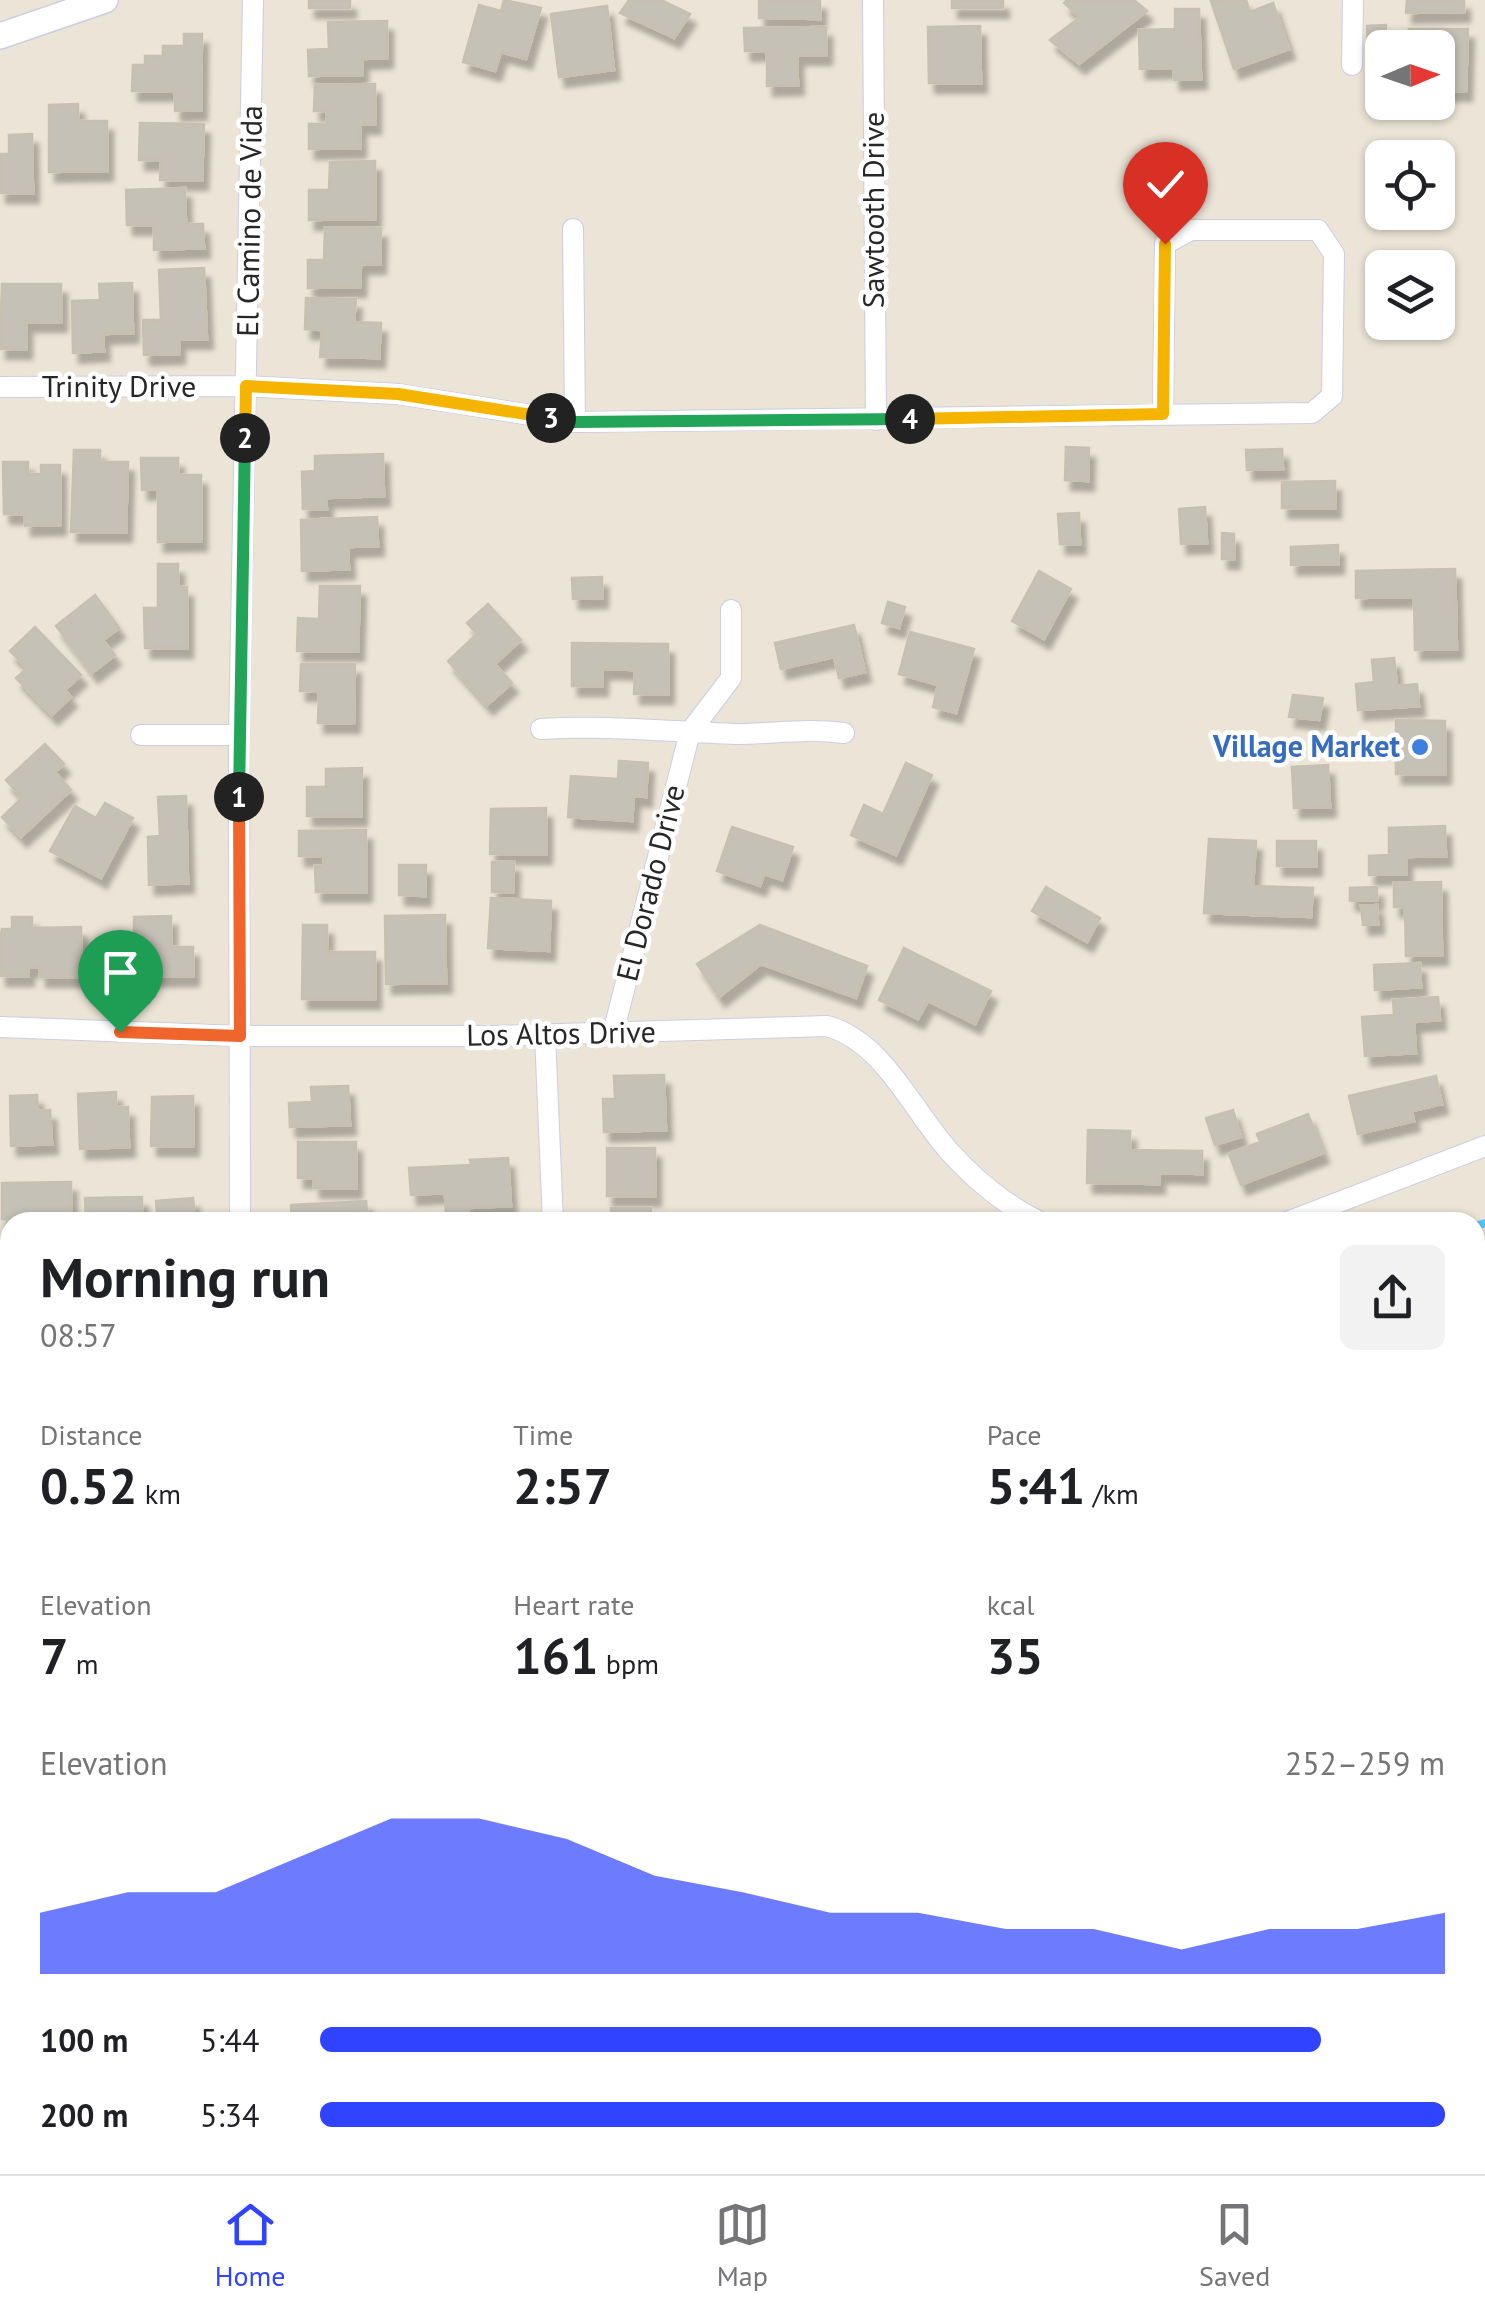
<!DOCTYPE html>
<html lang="en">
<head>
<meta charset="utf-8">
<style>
  :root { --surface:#fff; --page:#f2f2f2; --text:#202124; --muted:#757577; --line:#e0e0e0; --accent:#3044ff }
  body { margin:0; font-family:"PT Sans",sans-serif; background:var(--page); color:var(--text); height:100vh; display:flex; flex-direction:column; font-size:38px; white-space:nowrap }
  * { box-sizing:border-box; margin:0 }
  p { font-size:32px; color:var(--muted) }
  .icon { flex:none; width:55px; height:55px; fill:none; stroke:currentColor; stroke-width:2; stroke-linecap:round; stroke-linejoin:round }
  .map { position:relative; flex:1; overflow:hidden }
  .sheet { position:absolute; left:0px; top:1212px; width:1485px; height:962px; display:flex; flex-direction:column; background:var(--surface); border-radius:30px 30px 0 0; box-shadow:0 2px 8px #0004 }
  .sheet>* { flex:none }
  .needle { width:65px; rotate:88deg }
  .buttons { position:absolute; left:1365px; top:30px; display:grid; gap:20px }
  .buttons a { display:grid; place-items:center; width:90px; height:90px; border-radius:15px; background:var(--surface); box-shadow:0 2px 8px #0004; font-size:50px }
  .pin { position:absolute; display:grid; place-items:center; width:85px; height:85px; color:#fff; margin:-102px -42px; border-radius:50% 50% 50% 0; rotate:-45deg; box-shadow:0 0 10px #0007 }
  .pin .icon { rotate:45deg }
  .km { position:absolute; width:50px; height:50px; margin:-25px; border-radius:50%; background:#222; color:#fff; font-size:28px; line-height:50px; text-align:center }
  .round { display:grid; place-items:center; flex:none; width:105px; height:105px; border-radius:15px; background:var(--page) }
  .overview { display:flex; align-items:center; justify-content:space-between; height:170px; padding:0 40px }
  h1 { font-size:55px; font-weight:800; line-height:75px }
  .metrics { display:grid; grid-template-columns:repeat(3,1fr); gap:15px; height:170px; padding:10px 40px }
  .metrics div { display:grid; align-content:center }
  .metrics b { font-size:50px; font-weight:800 }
  .metrics small { font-size:28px; font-weight:400 }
  .metrics p { font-size:28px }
  .chart { height:280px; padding:20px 40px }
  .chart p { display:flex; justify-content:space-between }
  .chart svg { width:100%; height:180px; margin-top:10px; fill:var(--accent); opacity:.7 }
  ul { padding:0 40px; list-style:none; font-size:32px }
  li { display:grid; grid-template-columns:160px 120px 1fr; align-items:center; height:75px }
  li i { height:25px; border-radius:12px; background:var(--accent) }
  .tab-bar { display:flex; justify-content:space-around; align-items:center; height:140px; border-top:2px solid var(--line); background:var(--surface); font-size:28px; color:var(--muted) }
  .tab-bar a { display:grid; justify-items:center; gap:5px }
  .tab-bar .active { color:var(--accent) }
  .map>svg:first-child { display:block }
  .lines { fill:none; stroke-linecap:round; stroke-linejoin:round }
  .stream { stroke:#5cc3fb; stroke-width:8 }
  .building { fill:#c6c1b6; stroke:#c7c0b0; stroke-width:2.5; filter:url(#shadow) }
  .minor-casing { stroke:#cbcee2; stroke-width:22 }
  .tertiary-casing { stroke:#cbcee2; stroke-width:28 }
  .minor { stroke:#fff; stroke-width:20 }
  .tertiary { stroke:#fff; stroke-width:25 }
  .split-1-casing { stroke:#fff; stroke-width:20 }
  .split-2-casing { stroke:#fff; stroke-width:20 }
  .split-3-casing { stroke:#fff; stroke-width:20 }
  .split-4-casing { stroke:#fff; stroke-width:20 }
  .split-5-casing { stroke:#fff; stroke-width:20 }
  .split-1 { stroke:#f0652b; stroke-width:12 }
  .split-2 { stroke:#22a559; stroke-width:12 }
  .split-3 { stroke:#f5b400; stroke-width:12 }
  .split-4 { stroke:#22a559; stroke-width:12 }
  .split-5 { stroke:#f5b400; stroke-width:12 }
  .shop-dot { fill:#3f7fe0; stroke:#fff; stroke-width:4 }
  .labels { text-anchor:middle; stroke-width:9; stroke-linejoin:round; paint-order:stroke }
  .street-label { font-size:30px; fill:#272727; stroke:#fff }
  .shop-label { font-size:30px; font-weight:bold; fill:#366cbe; stroke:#fff; text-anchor:end }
</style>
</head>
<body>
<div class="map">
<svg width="1485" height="2174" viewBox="0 0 1485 2174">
  <defs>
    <filter id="shadow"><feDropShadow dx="6" dy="10" stdDeviation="2.5" flood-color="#0004"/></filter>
  </defs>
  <rect width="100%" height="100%" fill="#ece4d6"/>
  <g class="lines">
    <path class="stream" d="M 1475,1226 L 1485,1223
      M 0,1702 L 10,1702"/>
  </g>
  <path class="building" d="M 309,0 L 350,0 L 350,8 L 309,8 Z
    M 504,0 L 541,8 L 526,59 L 501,52 L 495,71 L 463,62 L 479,5 L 501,11 Z
    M 629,0 L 661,0 L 690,14 L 674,38 L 620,13 Z
    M 759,0 L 820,0 L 820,19 L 759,18 Z
    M 952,0 L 1003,0 L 1003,8 L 952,8 Z
    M 1067,0 L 1134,0 L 1147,11 L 1079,64 L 1050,40 L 1080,17 L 1064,3 Z
    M 1246,0 L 1250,12 L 1273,3 L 1289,49 L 1234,69 L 1211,1 Z
    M 1407,0 L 1464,0 L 1464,12 L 1406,13 Z
    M 607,6 L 614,70 L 559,77 L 551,14 Z
    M 1175,9 L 1199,9 L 1201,79 L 1174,80 L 1173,68 L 1140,69 L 1139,30 L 1175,29 Z
    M 387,21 L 387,58 L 362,59 L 362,75 L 309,76 L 308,50 L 329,49 L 328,22 Z
    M 1386,25 L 1382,85 L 1369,85 L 1367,26 Z
    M 980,26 L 981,83 L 929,83 L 928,27 Z
    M 826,27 L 826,55 L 797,55 L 798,85 L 767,86 L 767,51 L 745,51 L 744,28 Z
    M 1409,29 L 1468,29 L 1466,91 L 1438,91 L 1438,48 L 1409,48 Z
    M 184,34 L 202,34 L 201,110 L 175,111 L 175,91 L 132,91 L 133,65 L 145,65 L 145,56 L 163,56 L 163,46 L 184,46 Z
    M 375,84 L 375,124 L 360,124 L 360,148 L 309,149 L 309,124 L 327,124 L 327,111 L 314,111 L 315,85 Z
    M 78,104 L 78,121 L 107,121 L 107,171 L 49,172 L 49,105 Z
    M 140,123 L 204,124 L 202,180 L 160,180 L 161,160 L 139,160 Z
    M 32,134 L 33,193 L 0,193 L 0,154 L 9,154 L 9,135 Z
    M 375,161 L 375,219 L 309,220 L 309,190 L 329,190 L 330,162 Z
    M 185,188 L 186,224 L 203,224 L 204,248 L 154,250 L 154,225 L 127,225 L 126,190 Z
    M 325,228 L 381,228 L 380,264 L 361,264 L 360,287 L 308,288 L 308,260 L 324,260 Z
    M 204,268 L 207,339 L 179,339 L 179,354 L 144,355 L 143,320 L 161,320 L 159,270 Z
    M 132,283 L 133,333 L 103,334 L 104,351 L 73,353 L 72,301 L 100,300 L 99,284 Z
    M 2,284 L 61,284 L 61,322 L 26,322 L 26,349 L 0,349 Z
    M 306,298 L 356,299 L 354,322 L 381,323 L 379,358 L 320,357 L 322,330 L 305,329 Z
    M 1066,447 L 1089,448 L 1088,481 L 1065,480 Z
    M 1282,449 L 1283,469 L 1247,470 L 1246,450 Z
    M 74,450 L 100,450 L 100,462 L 128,462 L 126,532 L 71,532 Z
    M 383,454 L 384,496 L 326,498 L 327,509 L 303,509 L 302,472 L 315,471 L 315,456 Z
    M 141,458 L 178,458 L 178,475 L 201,475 L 201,541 L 158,542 L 158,489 L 142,490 Z
    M 3,462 L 28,462 L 28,474 L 41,474 L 41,465 L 60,465 L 60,525 L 25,526 L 25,514 L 4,514 Z
    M 1335,481 L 1335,508 L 1282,508 L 1282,482 Z
    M 1205,507 L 1207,543 L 1181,544 L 1179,509 Z
    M 1079,513 L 1080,544 L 1060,544 L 1058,514 Z
    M 377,517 L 378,546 L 348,547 L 349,569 L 302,571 L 301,520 Z
    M 1222,533 L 1234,534 L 1234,559 L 1222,559 Z
    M 1338,545 L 1338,564 L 1291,565 L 1291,547 Z
    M 158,564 L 178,564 L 178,587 L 187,587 L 187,648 L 145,648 L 144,608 L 158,608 Z
    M 1455,569 L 1457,649 L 1415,650 L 1414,597 L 1356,598 L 1356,571 Z
    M 1039,571 L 1071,589 L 1044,639 L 1012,621 Z
    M 602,577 L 602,598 L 573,599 L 572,578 Z
    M 320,586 L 360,586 L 358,651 L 297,651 L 298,618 L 319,619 Z
    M 95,595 L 119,628 L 103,640 L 115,655 L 92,673 L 56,626 Z
    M 888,602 L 905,607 L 899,628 L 882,623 Z
    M 488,604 L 521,640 L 495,664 L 512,683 L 487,705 L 448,661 L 477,634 L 467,623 Z
    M 854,625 L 865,672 L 839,678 L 834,657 L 781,669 L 775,643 Z
    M 35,627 L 81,675 L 65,690 L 71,697 L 52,715 L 16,678 L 27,668 L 10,651 Z
    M 910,632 L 974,649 L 956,713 L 933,707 L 938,685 L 899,674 Z
    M 572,643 L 668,644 L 668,694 L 634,694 L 635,670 L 602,669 L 602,686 L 572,686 Z
    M 1394,658 L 1397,686 L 1417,684 L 1419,706 L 1358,710 L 1356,684 L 1374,682 L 1372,660 Z
    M 301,664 L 355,664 L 354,723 L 318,723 L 319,691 L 300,691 Z
    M 1293,695 L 1323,698 L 1319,720 L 1289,717 Z
    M 1396,720 L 1445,721 L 1445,774 L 1396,774 Z
    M 45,744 L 64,764 L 55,772 L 71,790 L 21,837 L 2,817 L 22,798 L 6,780 Z
    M 619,761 L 648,763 L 646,797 L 634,796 L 632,821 L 568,817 L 571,776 L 618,779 Z
    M 906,763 L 932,775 L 896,855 L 851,835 L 864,805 L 883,814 Z
    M 1328,765 L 1330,807 L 1294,808 L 1292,767 Z
    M 362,768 L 361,816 L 307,816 L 307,787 L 326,787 L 326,769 Z
    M 186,796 L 188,883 L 149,885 L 148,837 L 160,836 L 158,797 Z
    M 105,803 L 133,818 L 101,878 L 50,851 L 75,806 L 96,818 Z
    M 546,808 L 546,854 L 490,854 L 491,809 Z
    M 1445,826 L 1446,856 L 1406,857 L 1406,874 L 1369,875 L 1369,856 L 1389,855 L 1389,828 Z
    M 732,827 L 793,847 L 782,880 L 764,874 L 760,886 L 717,871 Z
    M 366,830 L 366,892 L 316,892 L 315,866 L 324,866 L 324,856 L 299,856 L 299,831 Z
    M 1209,839 L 1256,841 L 1253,886 L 1313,888 L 1311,917 L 1204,913 Z
    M 1277,841 L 1316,841 L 1316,866 L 1277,866 Z
    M 492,862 L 514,862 L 513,892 L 492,892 Z
    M 399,865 L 426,865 L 425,896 L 399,895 Z
    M 1441,882 L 1442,955 L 1406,956 L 1405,907 L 1394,907 L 1394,883 Z
    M 1046,887 L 1100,918 L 1087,942 L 1032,911 Z
    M 1377,887 L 1377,900 L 1350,901 L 1350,888 Z
    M 491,898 L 551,901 L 549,951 L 488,948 Z
    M 1377,905 L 1378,924 L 1363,925 L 1361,906 Z
    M 445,915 L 446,983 L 386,984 L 385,916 Z
    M 171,916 L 171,947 L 193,947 L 193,976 L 134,977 L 134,917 Z
    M 12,917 L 32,917 L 32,928 L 81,927 L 82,977 L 40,977 L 40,967 L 28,967 L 28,976 L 0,976 L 0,941 L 2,929 L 12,929 Z
    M 303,925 L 327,925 L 327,952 L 375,952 L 375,999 L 302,999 Z
    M 760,925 L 867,966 L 856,998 L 761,964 L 719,997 L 697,964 Z
    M 904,948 L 991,991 L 975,1024 L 928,1001 L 918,1019 L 879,1000 Z
    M 1420,963 L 1421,987 L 1375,990 L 1374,965 Z
    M 1438,997 L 1440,1020 L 1414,1022 L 1416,1053 L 1365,1056 L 1362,1017 L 1394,1015 L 1393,1000 Z
    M 664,1075 L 666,1130 L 604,1132 L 603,1099 L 615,1099 L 614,1076 Z
    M 1436,1076 L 1442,1104 L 1412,1111 L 1414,1121 L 1358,1134 L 1349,1096 Z
    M 348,1086 L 350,1125 L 290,1127 L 289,1103 L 312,1102 L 311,1087 Z
    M 116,1092 L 116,1107 L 128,1107 L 129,1147 L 80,1149 L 78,1094 Z
    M 37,1095 L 38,1111 L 50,1110 L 52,1144 L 11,1146 L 10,1096 Z
    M 193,1096 L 193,1146 L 151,1146 L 152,1097 Z
    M 1233,1110 L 1241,1137 L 1215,1145 L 1206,1118 Z
    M 1308,1114 L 1323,1153 L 1241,1185 L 1229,1154 L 1260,1142 L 1257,1134 Z
    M 1088,1130 L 1130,1131 L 1130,1150 L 1202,1151 L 1202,1174 L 1159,1173 L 1159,1184 L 1087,1183 Z
    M 298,1142 L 356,1142 L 356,1188 L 314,1188 L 314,1178 L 298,1178 Z
    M 607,1148 L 655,1148 L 655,1196 L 607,1196 Z
    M 508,1158 L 511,1206 L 468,1208 L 469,1222 L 446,1222 L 445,1193 L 411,1195 L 409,1168 L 471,1165 L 470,1160 Z
    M 71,1182 L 71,1222 L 2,1219 L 2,1183 Z
    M 142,1197 L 142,1222 L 86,1222 L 85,1198 Z
    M 193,1198 L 196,1222 L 158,1222 L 156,1201 Z
    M 366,1201 L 368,1222 L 292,1222 L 291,1205 Z
    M 611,1208 L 651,1208 L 651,1222 L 611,1222 Z
    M 0,1506 L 10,1512 L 10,1541 L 0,1558 Z
    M 0,1842 L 6,1842 L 6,1909 L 0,1909 Z
    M 432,2165 L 457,2165 L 467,2174 L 424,2174 Z
    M 1228,2165 L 1263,2165 L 1263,2174 L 1228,2174 Z"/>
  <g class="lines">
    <defs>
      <path id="minor" d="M 873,0 L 876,420
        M 1352,65 L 1353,0
        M 573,229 L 575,422
        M 0,387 L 246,386 L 398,394 L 575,422 L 1312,413 L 1332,396 L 1334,254 L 1318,230 L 1191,230 L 1165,244 L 1163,415
        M 541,729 C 607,725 670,732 736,734 C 773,734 806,728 844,733
        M 141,735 L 239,735
        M 0,1027 L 240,1036 L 495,1036 L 827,1026 C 884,1042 912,1110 949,1151 C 975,1180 1005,1205 1040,1222
        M 613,1033 L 690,732 L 731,678 L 731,610
        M 545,1035 L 553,1222
        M 240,1222 L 239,735 L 253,0
        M 1287,1222 L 1485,1146
        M 1475,1692 L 1485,1692
        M 0,1792 L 10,1792
        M 234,2165 L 255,2174"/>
      <path id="tertiary" d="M 0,36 L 105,0"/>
    </defs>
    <use href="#minor" class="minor-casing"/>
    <use href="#tertiary" class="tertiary-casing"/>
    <use href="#minor" class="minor"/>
    <use href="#tertiary" class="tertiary"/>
  </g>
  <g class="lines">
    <defs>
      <path id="split-1" d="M 120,1032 L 240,1036 L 239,797"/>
      <path id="split-2" d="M 239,797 L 245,438"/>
      <path id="split-3" d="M 245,438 L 246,386 L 398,394 L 551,418"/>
      <path id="split-4" d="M 551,418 L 575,422 L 910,419"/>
      <path id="split-5" d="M 910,419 L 1163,414 L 1165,244"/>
    </defs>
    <use href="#split-1" class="split-1-casing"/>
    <use href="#split-2" class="split-2-casing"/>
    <use href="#split-3" class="split-3-casing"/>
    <use href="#split-4" class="split-4-casing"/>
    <use href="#split-5" class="split-5-casing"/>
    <use href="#split-1" class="split-1"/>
    <use href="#split-2" class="split-2"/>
    <use href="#split-3" class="split-3"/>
    <use href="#split-4" class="split-4"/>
    <use href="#split-5" class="split-5"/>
  </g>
  <circle class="shop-dot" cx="1420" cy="747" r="10"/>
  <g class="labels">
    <g class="street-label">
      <text transform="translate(874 210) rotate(-90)" y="10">Sawtooth Drive</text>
      <text transform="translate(250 221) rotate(-89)" y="10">El Camino de Vida</text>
      <text x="119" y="397">Trinity Drive</text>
      <text transform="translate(651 883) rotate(-76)" y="10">El Dorado Drive</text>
      <text transform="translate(561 1034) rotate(-1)" y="10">Los Altos Drive</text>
    </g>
    <g class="shop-label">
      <text x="1400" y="757">Village Market</text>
    </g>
  </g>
</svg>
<div class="buttons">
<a><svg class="needle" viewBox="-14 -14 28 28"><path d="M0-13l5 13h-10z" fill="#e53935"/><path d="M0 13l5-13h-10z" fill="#757577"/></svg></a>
<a><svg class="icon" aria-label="locate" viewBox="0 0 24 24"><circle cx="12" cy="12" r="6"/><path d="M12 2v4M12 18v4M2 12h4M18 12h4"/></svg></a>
<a><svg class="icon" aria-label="layers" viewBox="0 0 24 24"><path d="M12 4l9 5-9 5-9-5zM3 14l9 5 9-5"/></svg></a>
</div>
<div class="pin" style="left:120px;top:1032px;background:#1e9e55"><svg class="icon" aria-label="arrive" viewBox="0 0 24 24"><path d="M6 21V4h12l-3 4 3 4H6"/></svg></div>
<div class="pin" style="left:1165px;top:244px;background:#d93025"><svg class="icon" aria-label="check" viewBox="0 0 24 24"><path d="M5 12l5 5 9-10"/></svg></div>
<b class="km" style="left:239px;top:797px">1</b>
<b class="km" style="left:245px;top:438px">2</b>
<b class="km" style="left:551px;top:418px">3</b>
<b class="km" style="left:910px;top:419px">4</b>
<section class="sheet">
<div class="overview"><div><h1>Morning run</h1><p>08:57</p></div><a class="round"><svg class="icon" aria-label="share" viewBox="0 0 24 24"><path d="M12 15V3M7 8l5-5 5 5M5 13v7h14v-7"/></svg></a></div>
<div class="metrics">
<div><p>Distance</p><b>0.52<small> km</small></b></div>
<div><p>Time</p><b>2:57</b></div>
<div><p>Pace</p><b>5:41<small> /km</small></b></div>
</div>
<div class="metrics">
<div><p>Elevation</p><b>7<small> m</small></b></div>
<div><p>Heart rate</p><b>161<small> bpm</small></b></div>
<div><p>kcal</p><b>35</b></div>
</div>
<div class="chart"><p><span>Elevation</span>252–259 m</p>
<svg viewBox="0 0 160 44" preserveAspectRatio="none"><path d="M0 44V29L10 24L20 24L30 15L40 6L50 6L60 11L70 20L80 24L90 29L100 29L110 33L120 33L130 38L140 33L150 33L160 29V44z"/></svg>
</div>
<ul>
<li><b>100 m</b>5:44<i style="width:89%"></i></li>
<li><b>200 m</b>5:34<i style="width:100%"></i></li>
</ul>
</section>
</div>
<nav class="tab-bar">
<a class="active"><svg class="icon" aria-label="home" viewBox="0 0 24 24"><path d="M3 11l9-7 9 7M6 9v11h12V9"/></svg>Home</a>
<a><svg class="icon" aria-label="map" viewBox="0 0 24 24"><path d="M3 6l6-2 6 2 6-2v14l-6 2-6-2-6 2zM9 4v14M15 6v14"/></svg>Map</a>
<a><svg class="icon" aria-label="saved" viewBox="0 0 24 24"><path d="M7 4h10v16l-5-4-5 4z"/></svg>Saved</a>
</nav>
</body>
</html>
